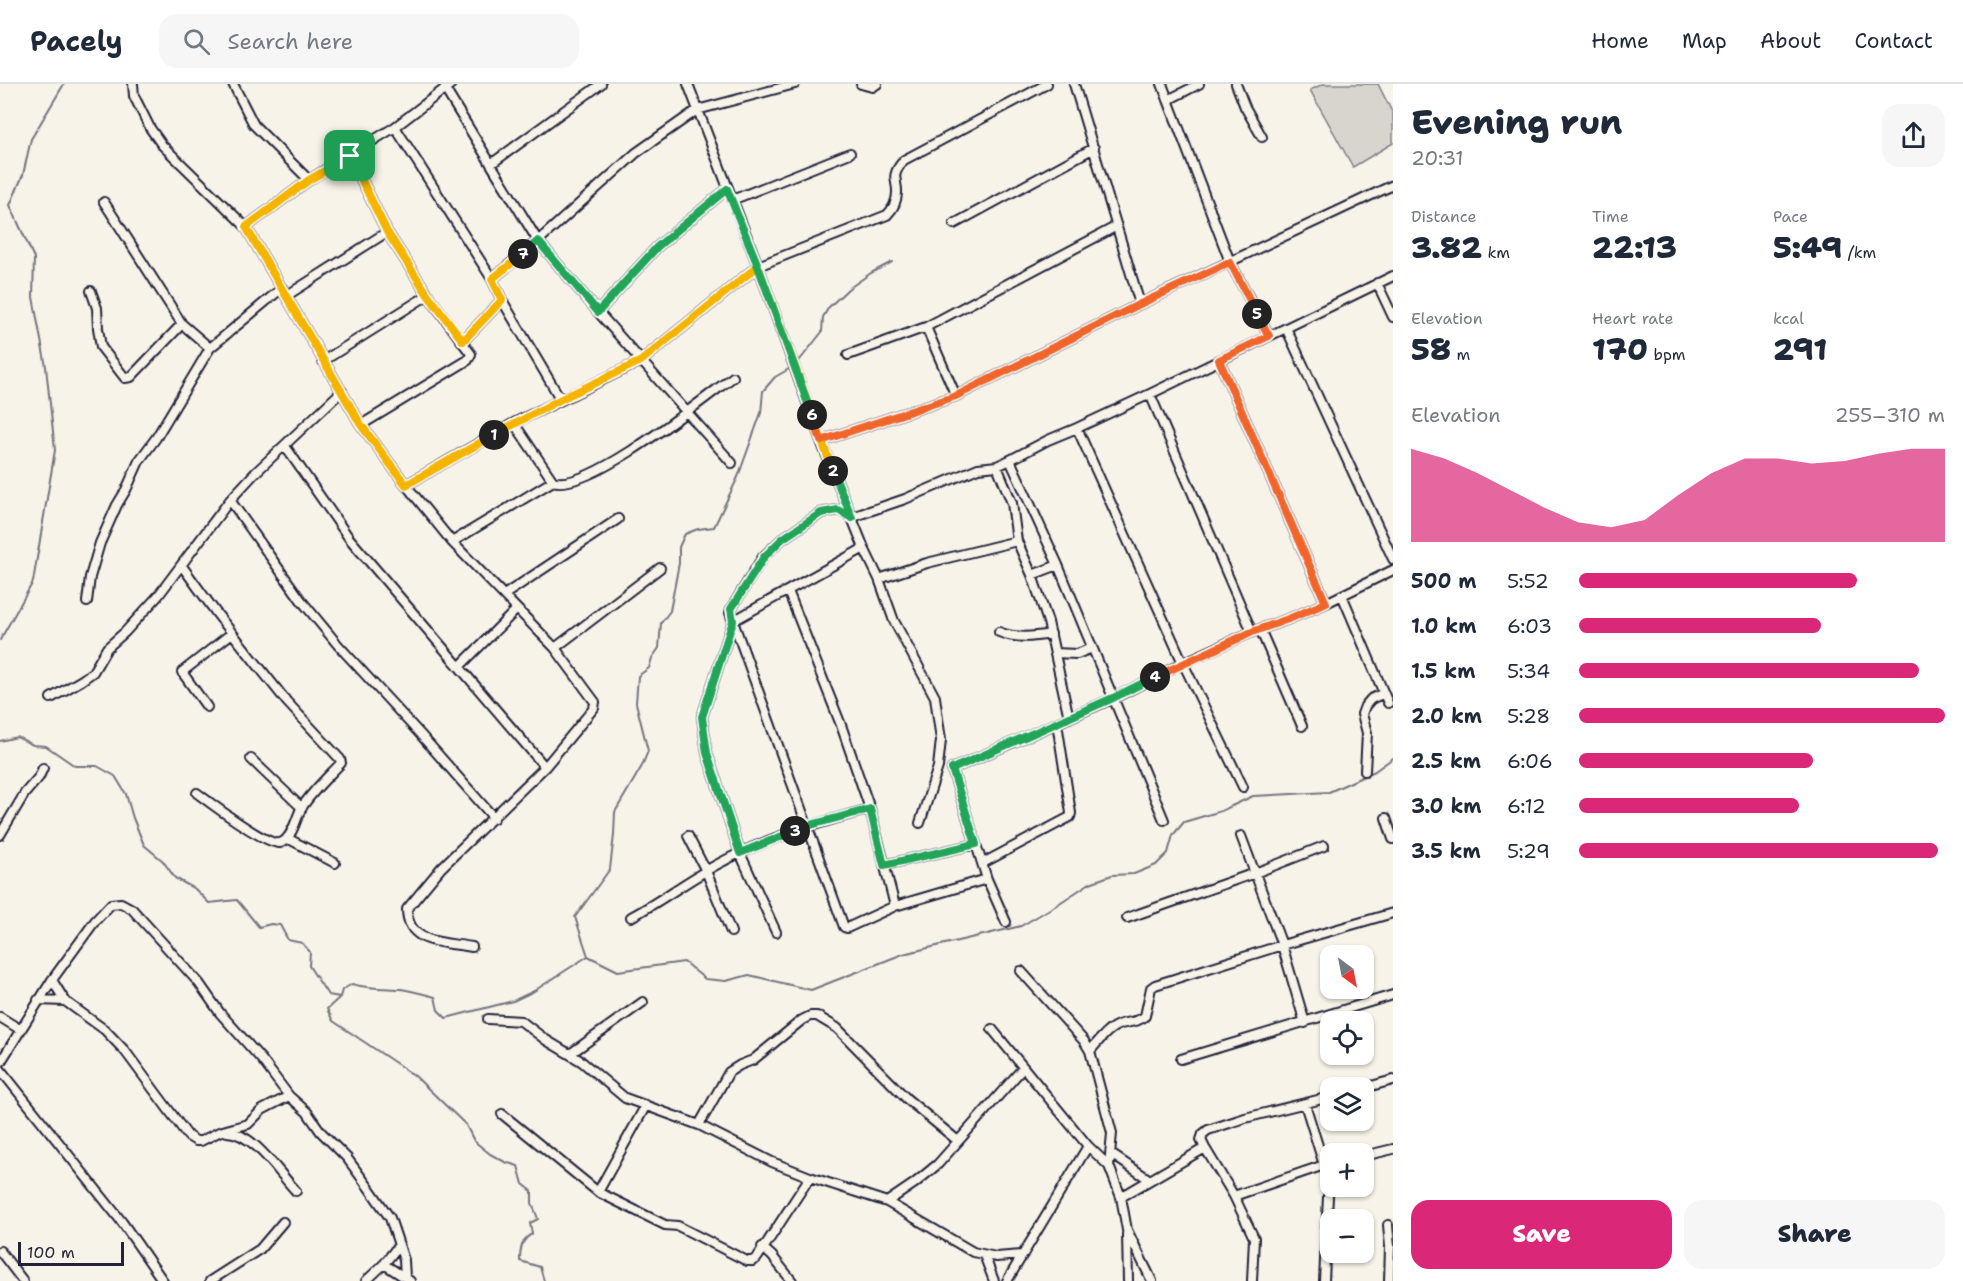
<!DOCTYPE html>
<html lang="en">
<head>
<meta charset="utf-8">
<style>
  :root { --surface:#fff; --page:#f6f6f7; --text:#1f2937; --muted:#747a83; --line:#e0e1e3; --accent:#db2777 }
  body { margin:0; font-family:"Shantell Sans",sans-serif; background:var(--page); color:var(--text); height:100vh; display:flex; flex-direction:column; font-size:22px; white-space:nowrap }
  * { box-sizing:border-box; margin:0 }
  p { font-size:20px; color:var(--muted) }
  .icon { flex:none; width:33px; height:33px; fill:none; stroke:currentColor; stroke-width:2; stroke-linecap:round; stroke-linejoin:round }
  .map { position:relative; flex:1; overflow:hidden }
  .sheet { display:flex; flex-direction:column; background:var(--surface); width:570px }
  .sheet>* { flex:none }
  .needle { width:39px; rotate:148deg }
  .fabs { position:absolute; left:1320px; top:861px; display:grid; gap:12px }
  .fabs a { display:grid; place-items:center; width:54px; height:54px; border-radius:12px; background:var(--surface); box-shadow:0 2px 4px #0004; font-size:30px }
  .scale { position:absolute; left:18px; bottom:15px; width:106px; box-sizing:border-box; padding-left:6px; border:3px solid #22223b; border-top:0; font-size:16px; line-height:21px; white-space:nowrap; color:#22223b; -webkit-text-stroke:4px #f7f3e8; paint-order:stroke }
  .pin { position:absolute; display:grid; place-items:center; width:51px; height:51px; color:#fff; margin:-26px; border-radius:12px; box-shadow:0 3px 9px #0006 }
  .km { position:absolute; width:30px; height:30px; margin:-15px; border-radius:50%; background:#222; color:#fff; font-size:16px; line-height:30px; text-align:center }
  .round { display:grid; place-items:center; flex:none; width:63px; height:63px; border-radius:18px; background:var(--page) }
  .headline { display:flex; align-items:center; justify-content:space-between; height:102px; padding:0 18px }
  h1 { font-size:33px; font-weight:800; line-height:45px }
  .stats { display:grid; grid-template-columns:repeat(3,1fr); gap:9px; height:102px; padding:6px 18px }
  .stats div { display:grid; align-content:center }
  .stats b { font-size:30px; font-weight:800 }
  .stats small { font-size:16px; font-weight:400 }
  .stats p { font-size:16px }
  .chart { height:168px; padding:12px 18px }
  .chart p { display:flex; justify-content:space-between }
  .chart svg { width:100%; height:108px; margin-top:6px; fill:var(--accent); opacity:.7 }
  .action { display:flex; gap:12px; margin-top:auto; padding:12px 18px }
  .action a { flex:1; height:69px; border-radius:18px; background:var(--accent); color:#fff; font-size:24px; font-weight:800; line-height:69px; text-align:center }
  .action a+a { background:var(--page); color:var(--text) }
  ul { padding:0 18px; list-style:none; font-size:20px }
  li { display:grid; grid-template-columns:96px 72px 1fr; align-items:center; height:45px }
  li i { height:15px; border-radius:8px; background:var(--accent) }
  header { display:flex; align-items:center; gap:36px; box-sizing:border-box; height:84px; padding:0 30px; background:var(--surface); border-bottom:2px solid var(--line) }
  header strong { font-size:28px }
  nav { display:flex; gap:33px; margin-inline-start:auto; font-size:21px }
  .search { width:420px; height:54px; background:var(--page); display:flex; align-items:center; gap:15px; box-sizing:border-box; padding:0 21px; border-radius:18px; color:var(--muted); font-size:22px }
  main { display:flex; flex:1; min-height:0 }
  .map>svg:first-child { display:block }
  .green { fill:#d8d5cf; stroke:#7d7c85; stroke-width:1.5 }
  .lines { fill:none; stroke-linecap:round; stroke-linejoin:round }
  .stream { stroke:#76747f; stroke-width:2 }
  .street-casing { stroke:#22223b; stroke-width:12 }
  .street { stroke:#f7f3e8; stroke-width:8 }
  .split-1-casing { stroke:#fff; stroke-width:12 }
  .split-2-casing { stroke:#fff; stroke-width:12 }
  .split-3-casing { stroke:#fff; stroke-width:12 }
  .split-4-casing { stroke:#fff; stroke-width:12 }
  .split-5-casing { stroke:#fff; stroke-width:12 }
  .split-6-casing { stroke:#fff; stroke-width:12 }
  .split-7-casing { stroke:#fff; stroke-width:12 }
  .split-8-casing { stroke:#fff; stroke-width:12 }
  .split-1 { stroke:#f5b400; stroke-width:8 }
  .split-2 { stroke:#f5b400; stroke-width:8 }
  .split-3 { stroke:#22a559; stroke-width:8 }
  .split-4 { stroke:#22a559; stroke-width:8 }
  .split-5 { stroke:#f0652b; stroke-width:8 }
  .split-6 { stroke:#f0652b; stroke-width:8 }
  .split-7 { stroke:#22a559; stroke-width:8 }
  .split-8 { stroke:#f5b400; stroke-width:8 }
</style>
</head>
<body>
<header>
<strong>Pacely</strong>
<div class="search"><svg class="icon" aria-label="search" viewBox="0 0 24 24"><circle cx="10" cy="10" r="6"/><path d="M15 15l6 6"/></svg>Search here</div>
<nav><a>Home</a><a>Map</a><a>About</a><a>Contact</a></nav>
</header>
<main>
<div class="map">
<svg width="1393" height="1197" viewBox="0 0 1393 1197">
  <rect width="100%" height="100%" fill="#f7f3e8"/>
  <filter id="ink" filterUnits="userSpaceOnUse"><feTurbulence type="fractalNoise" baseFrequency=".0167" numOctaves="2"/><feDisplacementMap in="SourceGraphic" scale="12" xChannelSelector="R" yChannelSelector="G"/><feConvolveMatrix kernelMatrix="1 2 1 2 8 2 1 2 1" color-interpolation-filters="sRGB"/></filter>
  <g filter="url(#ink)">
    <path class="green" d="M 1323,0 L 1378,0 L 1393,30 L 1393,59 L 1353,83 L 1310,6 Z"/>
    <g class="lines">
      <path class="stream" d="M 892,178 L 871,189 L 848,205 L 829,223 L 823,233 L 822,248 L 796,281 L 775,293 L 763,307 L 761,329 L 738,393 L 714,443 L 698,445 L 685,450 L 679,463 L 679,479 L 670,527 L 661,539 L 659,564 L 652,574 L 649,584 L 638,592 L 636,619 L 648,667 L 642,682 L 615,728 L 614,751 L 610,785 L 575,833 L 588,872 L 618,887 L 684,878 L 705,895 L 726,897 L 749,891 L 811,906 L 903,870 L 1021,842 L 1055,822 L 1090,799 L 1112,791 L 1134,790 L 1156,781 L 1168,769 L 1173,751 L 1184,738 L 1221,727 L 1253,712 L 1329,708 L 1375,687 L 1393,674
        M 0,556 L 33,498 L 55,366 L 46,283 L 33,213 L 34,174 L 10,121 L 23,91 L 31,55 L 64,0
        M 0,657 L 17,653 L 33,661 L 46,662 L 75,682 L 97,682 L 115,692 L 126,710 L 133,734 L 144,761 L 163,777 L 175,794 L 195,805 L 209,819 L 237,816 L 259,843 L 271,840 L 280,841 L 288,856 L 302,859 L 310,868 L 309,882 L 328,911 L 340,913
        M 544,1197 L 540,1183 L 520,1177 C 520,1167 521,1155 532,1150 L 530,1139 L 538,1135 L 532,1119 L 532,1107 L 523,1100 L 518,1082 L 505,1078 L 490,1070 L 474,1057 L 466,1041 L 415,992 L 333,937 L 327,925 L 340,913 L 342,906 L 352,900 C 369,905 385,904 401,905 C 413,907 424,910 435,913 L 438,926 L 446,934 L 513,917 L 534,907 L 588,872"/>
      <defs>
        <path id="street" d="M 133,0 L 134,12 L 150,44 L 162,61 L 246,143 L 361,341 L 406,401 L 452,458 L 555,564 L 595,618 L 594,624 L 545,683 L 441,784 L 407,825 C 407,861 445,858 472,863
          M 233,0 L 254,41 L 309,96
          M 688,0 L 758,182 L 821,357 L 864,464 L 879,495 L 894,537 L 935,613 L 941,656 L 938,683 L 920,739
          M 861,0 L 872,3 L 877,0
          M 1074,0 L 1140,220
          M 1162,0 L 1230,178 L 1269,252
          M 1236,0 L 1245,23 L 1262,53
          M 445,5 L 538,157 L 598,228 L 732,379
          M 1168,16 L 1199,0
          M 395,43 L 492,195 L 502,216 L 561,316
          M 350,72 L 387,148 L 428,211 L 471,270 L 468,276 L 361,341
          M 491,80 L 601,0
          M 732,116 L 850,69
          M 104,118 L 182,240 L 210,264
          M 954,140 L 1094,64
          M 246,143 L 309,96 L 395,43 L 451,0
          M 492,195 L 538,157 L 636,69 L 697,26 L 795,0
          M 1377,199 L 1393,233
          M 91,207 L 97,224 L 98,244 L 101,263 L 125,294 L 131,293 L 182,240
          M 286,212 L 387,148
          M 598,228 L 657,163 L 727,105
          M 926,243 L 956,312
          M 1286,244 L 1393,475
          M 463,257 L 502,216
          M 848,271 L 926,243 L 1117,142
          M 1219,276 L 1326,519
          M 323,277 L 428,211
          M 1150,310 L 1252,548
          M 514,339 L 553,397 C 587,410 703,315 733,293
          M 1077,344 L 1183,579 L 1243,703
          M 821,357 L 956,312 L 1140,220 L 1393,101
          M 285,362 L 349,454 L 545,683
          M 1010,376 L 1058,481 L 1164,736
          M 406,401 L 514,339 L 641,277 L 758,182 L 887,131 C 896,122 899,112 896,99 C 896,94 894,93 896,89 C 897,84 901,80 904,76 L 1047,0
          M 230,416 L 301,516 L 338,561 L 420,650 L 494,734
          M 1017,457 L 1032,491 L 1058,481
          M 452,458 L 553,397
          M 182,482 L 217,530 L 287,618 L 340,675 L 341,679 C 328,693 311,708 301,725 C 296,734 292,756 280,759 C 267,762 209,718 197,709
          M 1032,491 L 1048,538 L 1069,634
          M 879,495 L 927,479 L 1017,457 L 1012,419 L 997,382
          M 788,507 L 841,641 L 870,725 L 895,822
          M 504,511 L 618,435
          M 1342,511 L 1388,619
          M 87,518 L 90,493 L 100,459 L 117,421 L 126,406 L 139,377 L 156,354 L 210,264 L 282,204
          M 1260,545 L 1302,642
          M 999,548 C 1016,555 1033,553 1051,550
          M 555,564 L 660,484
          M 1055,569 L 1077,570 L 1092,564
          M 459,583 L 517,525
          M 51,614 L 82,596 L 93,588 L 107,564 L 125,548 L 158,512 L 230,416 L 255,389 L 342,307
          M 207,623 L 182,588 L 232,549
          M 251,675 L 302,724
          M 1365,687 L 1367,649 L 1362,630 L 1365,622 L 1371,615 L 1384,609
          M 1386,734 L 1393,755
          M 0,751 L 25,709 L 39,693 L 43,684
          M 688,752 L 706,787 L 731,848
          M 1241,752 L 1282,861 L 1305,939
          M 287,754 L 335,779
          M 983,779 L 1070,733 L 1071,729 L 1057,639
          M 884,781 L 976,760
          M 987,795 L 895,822 L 847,844 L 844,843 L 730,529 L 731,525 L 763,473 L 782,455 L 821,429 L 838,426 L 852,433 L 905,415 L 978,384 L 997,382 L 1010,376 L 1048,356 L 1077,344 L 1150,310 L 1393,192
          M 631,833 C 661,817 688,796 718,780 C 766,754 818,739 870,725
          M 1127,834 L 1255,789 L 1324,762
          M 1006,838 L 987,795 L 952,685 L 1114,614 L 1183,579 L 1252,548 L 1291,534 L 1326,519 L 1393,486
          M 776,848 L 740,769 L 707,669 L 702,633 L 733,537 L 864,464
          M 1021,887 L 1084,957 L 1090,967 L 1112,1049 L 1109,1082
          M 52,896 L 65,917 L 105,946 L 125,967 L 188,1052 L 196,1057 L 201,1057 L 219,1048 L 248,1040 L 262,1026 L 289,1012
          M 38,916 L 65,917
          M 0,933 L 21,946
          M 488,935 L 521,937 L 546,956 L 581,977 L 625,1014 L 699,1041 L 772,1078 L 810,1093 L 887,1118 L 915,1099 L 938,1080 L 1023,984
          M 992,945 L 1088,1062 L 1109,1082 L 1121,1113 L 1127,1146 L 1152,1197
          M 1090,967 C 1097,959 1105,948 1114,943 C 1125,936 1134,941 1145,932 L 1151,904 L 1155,901 L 1282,861 L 1393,829
          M 570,970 L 643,918
          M 1181,975 L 1393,911
          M 0,979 L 52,896 L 95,837 L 111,820 L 121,819 L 132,825 L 199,899 L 220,929 L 262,976 L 289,1012 L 307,1028 L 321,1048 L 347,1074 L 369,1104 L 390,1134 L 404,1176 L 405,1193
          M 0,985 L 122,1138 L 163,1197
          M 1364,1004 L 1393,996
          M 1305,1020 L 1324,1081
          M 502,1030 L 598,1108 L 665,1141 L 678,1142 L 747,1177 L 752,1177 L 757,1174 L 810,1093
          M 699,1041 L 729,988 L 740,981 L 753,976 L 802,936 L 810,932 L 817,932 L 837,944 L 907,1015 L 958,1057
          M 227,1048 C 254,1049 278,1088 296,1107
          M 1111,1070 L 1150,1096
          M 1364,1072 L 1393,1065
          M 598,1108 L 646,1021
          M 1234,1112 L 1330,1079
          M 1121,1113 L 1205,1064
          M 887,1118 L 973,1168 L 996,1173 L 1022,1171
          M 1388,1141 L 1390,1163 L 1389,1197
          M 1127,1150 L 1128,1197
          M 762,1163 L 772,1172 L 792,1197
          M 0,1167 L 23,1197
          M 984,1171 L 994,1197
          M 384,1180 L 410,1197
          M 210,1197 L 260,1165 L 283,1138
          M 366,1197 L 384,1180 L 399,1161
          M 1007,1197 L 1088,1062
          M 1252,1197 L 1254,1154 L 1234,1112 L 1205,1064 L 1201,1056 L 1203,1050 L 1208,1046 L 1245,1034 L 1330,1013
          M 1324,1197 L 1328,1112"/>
      </defs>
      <use href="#street" class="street-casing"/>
      <use href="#street" class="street"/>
    </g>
  </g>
  <g class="lines" filter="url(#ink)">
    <defs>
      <path id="split-1" d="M 350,72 L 309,96 L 246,143 L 361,341 L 406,401 L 494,351"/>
      <path id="split-2" d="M 494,351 L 561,315 L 641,277 L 758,182 L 833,387"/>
      <path id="split-3" d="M 795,747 L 740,769 L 707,669 L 702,633 L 733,537 L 731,525 L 764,473 L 782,455 L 821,429 L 838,426 L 852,434 L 833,387"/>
      <path id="split-4" d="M 795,747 L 807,742 L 870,725 L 884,781 L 976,760 L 952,685 L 1113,614 L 1155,593"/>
      <path id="split-5" d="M 1155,593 L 1252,548 L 1291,534 L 1326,519 L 1219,276 L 1269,252 L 1257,230"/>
      <path id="split-6" d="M 812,331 L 821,357 L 956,312 L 1140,220 L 1230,178 L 1257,230"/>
      <path id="split-7" d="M 523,170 L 538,157 L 598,228 L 657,163 L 727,105 L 758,182 L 812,331"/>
      <path id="split-8" d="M 350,72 L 387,148 L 428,211 L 463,257 L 502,216 L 492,195 L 523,170"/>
    </defs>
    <use href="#split-1" class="split-1-casing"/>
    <use href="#split-2" class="split-2-casing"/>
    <use href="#split-3" class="split-3-casing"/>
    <use href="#split-4" class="split-4-casing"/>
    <use href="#split-5" class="split-5-casing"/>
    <use href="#split-6" class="split-6-casing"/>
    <use href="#split-7" class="split-7-casing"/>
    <use href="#split-8" class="split-8-casing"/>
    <use href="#split-1" class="split-1"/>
    <use href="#split-2" class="split-2"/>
    <use href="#split-3" class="split-3"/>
    <use href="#split-4" class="split-4"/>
    <use href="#split-5" class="split-5"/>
    <use href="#split-6" class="split-6"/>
    <use href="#split-7" class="split-7"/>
    <use href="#split-8" class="split-8"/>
  </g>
</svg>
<div class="fabs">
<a><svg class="needle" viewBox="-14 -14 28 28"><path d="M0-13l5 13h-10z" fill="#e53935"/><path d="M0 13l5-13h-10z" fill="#747a83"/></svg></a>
<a><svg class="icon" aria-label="locate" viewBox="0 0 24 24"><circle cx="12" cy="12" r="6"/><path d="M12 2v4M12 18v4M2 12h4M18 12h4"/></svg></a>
<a><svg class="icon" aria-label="layers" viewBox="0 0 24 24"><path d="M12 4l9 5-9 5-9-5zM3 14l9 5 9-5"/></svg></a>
<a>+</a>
<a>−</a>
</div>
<div class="scale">100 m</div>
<div class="pin" style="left:350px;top:72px;background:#1e9e55"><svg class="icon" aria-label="arrive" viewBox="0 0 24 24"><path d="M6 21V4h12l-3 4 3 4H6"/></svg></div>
<b class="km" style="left:494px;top:351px">1</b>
<b class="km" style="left:833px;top:387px">2</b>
<b class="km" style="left:795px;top:747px">3</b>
<b class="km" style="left:1155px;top:593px">4</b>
<b class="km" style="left:1257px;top:230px">5</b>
<b class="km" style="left:812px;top:331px">6</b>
<b class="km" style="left:523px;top:170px">7</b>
</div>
<section class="sheet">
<div class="headline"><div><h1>Evening run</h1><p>20:31</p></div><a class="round"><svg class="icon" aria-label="share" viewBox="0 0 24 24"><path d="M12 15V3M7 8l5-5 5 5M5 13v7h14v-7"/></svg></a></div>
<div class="stats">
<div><p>Distance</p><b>3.82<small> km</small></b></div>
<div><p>Time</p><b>22:13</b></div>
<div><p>Pace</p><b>5:49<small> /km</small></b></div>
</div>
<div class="stats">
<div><p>Elevation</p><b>58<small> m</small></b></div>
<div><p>Heart rate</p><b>170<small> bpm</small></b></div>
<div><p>kcal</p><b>291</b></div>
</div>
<div class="chart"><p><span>Elevation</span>255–310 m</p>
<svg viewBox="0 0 160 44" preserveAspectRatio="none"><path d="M0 44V6L10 10L20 16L30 23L40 30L50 36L60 38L70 35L80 25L90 16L100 10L110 10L120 12L130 11L140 8L150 6L160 6V44z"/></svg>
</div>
<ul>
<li><b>500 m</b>5:52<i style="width:76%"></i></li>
<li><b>1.0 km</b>6:03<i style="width:66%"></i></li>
<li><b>1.5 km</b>5:34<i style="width:93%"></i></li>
<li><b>2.0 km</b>5:28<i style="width:100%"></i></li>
<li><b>2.5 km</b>6:06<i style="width:64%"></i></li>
<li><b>3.0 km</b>6:12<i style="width:60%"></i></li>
<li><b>3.5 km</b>5:29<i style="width:98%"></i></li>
</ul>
<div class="action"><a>Save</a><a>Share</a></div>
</section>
</main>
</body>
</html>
